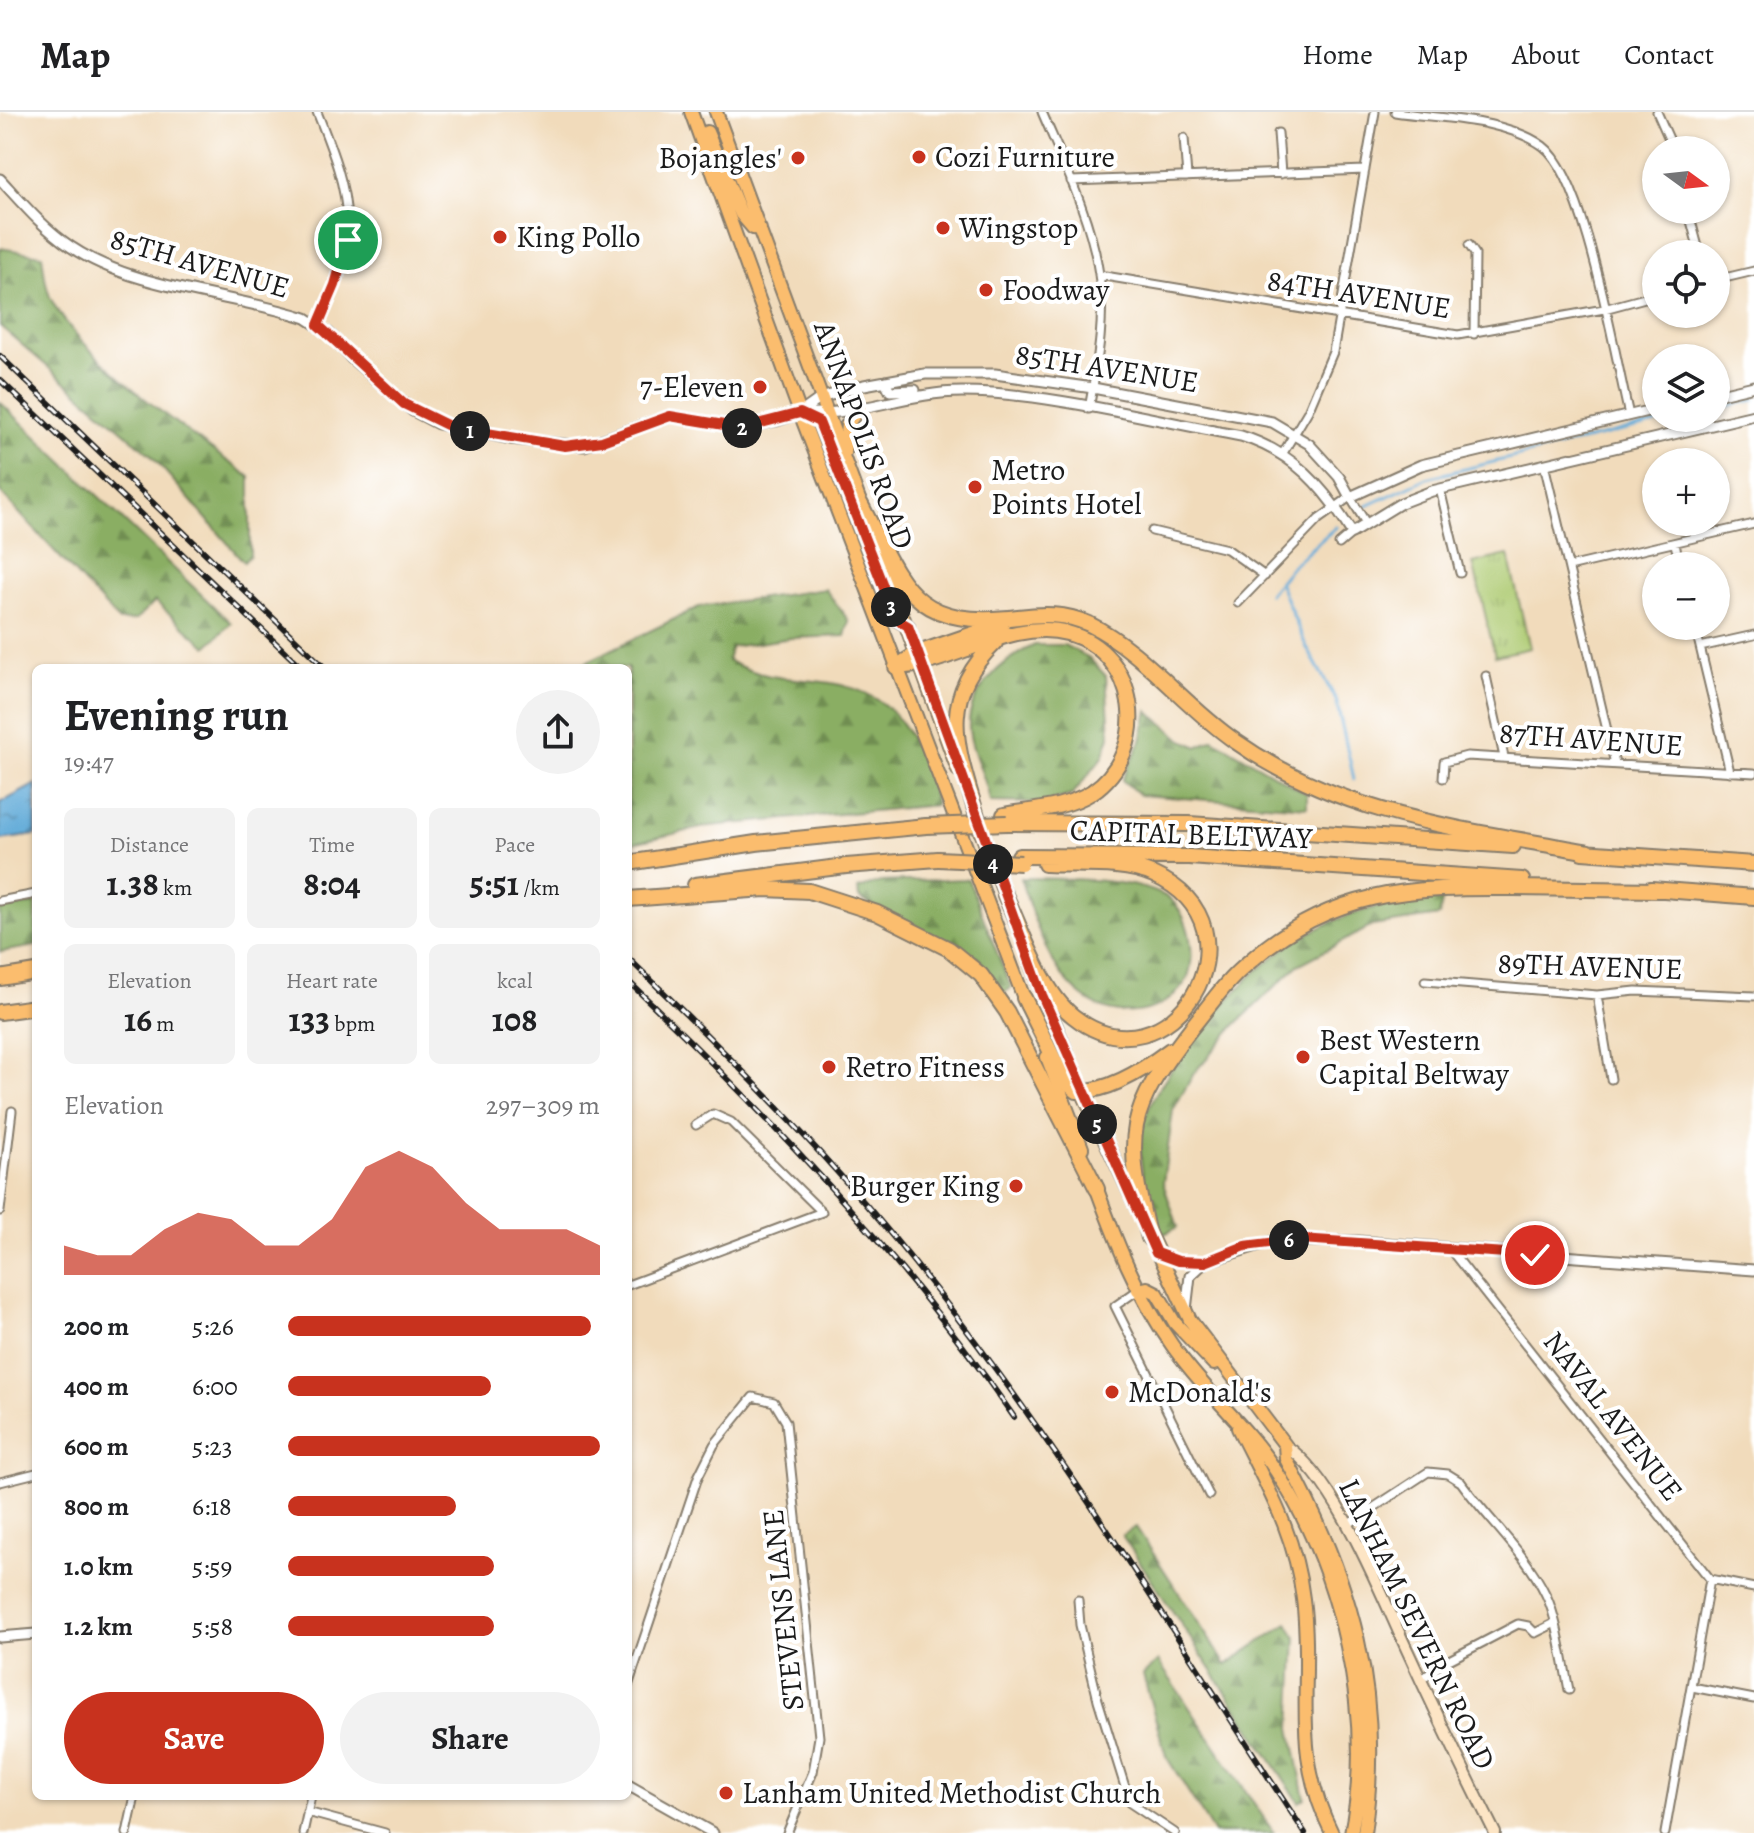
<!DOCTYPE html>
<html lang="en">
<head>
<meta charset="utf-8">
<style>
  :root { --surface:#fff; --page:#f2f2f2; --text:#202124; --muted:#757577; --line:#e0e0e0; --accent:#c8321e }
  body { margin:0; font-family:Alegreya,serif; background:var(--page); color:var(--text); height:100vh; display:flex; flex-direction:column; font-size:30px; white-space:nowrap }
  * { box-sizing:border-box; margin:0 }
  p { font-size:26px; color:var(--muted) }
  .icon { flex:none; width:44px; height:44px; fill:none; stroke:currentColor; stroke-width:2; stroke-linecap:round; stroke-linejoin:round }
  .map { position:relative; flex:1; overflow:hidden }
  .side { position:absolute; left:32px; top:552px; width:600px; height:1136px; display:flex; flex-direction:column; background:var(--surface); border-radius:12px; box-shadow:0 2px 6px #0004 }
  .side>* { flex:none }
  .needle { width:52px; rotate:105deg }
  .tools { position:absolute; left:1642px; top:24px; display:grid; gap:16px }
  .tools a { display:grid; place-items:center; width:88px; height:88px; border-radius:50%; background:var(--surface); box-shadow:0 2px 6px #0004; font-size:40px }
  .pin { position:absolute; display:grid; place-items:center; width:68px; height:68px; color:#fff; margin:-34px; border:4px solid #fff; border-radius:50%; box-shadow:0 2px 8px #0007 }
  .km { position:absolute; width:40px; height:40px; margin:-20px; border-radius:50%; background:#222; color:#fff; font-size:22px; line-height:40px; text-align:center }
  .round { display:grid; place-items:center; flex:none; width:84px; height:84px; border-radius:42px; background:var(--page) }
  .overview { display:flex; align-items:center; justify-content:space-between; height:136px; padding:0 32px }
  h1 { font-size:44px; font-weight:700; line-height:60px }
  .metrics { display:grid; grid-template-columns:repeat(3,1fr); gap:12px; height:136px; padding:8px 32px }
  .metrics div { display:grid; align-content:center; border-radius:12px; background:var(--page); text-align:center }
  .metrics b { font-size:34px; font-weight:700 }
  .metrics small { font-size:22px; font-weight:400 }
  .metrics p { font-size:22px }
  .chart { height:224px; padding:16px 32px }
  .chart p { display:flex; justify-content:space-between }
  .chart svg { width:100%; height:144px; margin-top:8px; fill:var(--accent); opacity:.7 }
  .button { display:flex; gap:16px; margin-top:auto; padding:16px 32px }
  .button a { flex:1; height:92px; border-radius:48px; background:var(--accent); color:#fff; font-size:32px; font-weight:700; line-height:92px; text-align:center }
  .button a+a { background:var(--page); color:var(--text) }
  ul { padding:0 32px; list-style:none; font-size:26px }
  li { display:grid; grid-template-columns:128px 96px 1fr; align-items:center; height:60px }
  li i { height:20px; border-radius:10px; background:var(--accent) }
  header { display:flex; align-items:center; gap:48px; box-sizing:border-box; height:112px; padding:0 40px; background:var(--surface); border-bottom:2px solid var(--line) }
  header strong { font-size:38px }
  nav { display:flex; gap:44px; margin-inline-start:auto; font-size:28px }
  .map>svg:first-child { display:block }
  .forest { fill:url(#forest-firs); stroke:#536540; stroke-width:2 }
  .park { fill:url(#park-tufts); stroke:#647346; stroke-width:2 }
  .water { fill:url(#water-ripples); stroke:#3e637a; stroke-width:2 }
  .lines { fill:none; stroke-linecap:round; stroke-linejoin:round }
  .stream { stroke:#61aad8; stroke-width:3 }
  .minor-casing { stroke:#867c6c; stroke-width:11 }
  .tertiary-casing { stroke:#867c6c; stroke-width:13 }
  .secondary-casing { stroke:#867c6c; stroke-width:14 }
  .primary-casing { stroke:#867c6c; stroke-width:16 }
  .motorway-casing { stroke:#867c6c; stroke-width:18 }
  .minor { stroke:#fff; stroke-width:7 }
  .tertiary { stroke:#fff; stroke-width:9 }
  .secondary { stroke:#fde5c5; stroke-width:10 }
  .primary { stroke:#fbbd6e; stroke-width:12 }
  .motorway { stroke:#fbbd6e; stroke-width:14 }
  .rail-casing { stroke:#1c1c1c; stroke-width:6 }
  .rail { stroke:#fff; stroke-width:3; stroke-dasharray:9; stroke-linecap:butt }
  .motorway-bridge-casing { stroke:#867c6c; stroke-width:18; stroke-linecap:butt }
  .motorway-bridge { stroke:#fbbd6e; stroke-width:14 }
  .route-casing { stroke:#fff; stroke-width:16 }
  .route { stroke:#c8321e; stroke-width:10 }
  .poi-dot { fill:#c8321e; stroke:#fff; stroke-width:3 }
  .labels { text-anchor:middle; stroke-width:8; stroke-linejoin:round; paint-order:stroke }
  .poi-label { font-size:30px; fill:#1c1c1c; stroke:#fff; text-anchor:start }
  .street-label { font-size:30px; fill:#1c1c1c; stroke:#fff }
</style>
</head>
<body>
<header>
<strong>Map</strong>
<nav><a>Home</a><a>Map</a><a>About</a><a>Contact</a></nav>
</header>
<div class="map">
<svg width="1754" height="1721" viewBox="0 0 1754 1721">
  <defs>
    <pattern id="forest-firs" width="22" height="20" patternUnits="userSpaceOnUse" patternTransform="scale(2)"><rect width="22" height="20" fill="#8aae63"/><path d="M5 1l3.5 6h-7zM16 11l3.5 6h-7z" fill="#708d51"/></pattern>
    <pattern id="park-tufts" width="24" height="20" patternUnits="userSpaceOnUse" patternTransform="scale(2)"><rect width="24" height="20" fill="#adca71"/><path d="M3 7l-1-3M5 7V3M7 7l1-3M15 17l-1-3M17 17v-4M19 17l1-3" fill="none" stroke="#94ad61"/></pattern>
    <pattern id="water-ripples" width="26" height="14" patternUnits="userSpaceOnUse" patternTransform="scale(2)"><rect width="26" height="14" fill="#61aad8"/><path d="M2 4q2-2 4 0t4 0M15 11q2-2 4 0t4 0" fill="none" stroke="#4f8aae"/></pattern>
  </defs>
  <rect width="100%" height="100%" fill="#fff"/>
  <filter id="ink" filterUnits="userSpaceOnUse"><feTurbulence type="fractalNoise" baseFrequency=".0125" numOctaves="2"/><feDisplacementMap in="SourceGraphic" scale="16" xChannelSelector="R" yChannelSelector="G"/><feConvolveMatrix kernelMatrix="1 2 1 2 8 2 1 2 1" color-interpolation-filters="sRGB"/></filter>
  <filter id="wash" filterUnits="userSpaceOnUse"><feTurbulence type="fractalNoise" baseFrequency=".006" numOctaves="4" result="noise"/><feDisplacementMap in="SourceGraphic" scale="32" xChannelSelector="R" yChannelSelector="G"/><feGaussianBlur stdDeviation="1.8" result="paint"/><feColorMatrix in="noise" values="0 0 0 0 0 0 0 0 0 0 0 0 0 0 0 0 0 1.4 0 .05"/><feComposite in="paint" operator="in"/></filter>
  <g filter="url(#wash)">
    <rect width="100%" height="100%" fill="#f1dbbb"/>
    <path class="forest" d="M 0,136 L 42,143 C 44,156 45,174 50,185 C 78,244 196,327 250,365 L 250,443 L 244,450 L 151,343 L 0,214 Z
      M 0,290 L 231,511 L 207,535 L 155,489 L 136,508 L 119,509 L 0,380 Z
      M 825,477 L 849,509 L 845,524 L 791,526 L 731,535 L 727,548 C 758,565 780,566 815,569 C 898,576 914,622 936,693 L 710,714 L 628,732 L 628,556 L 574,556 L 699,495 Z
      M 1035,533 L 1064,533 L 1088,545 L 1106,564 L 1110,624 L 1103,645 L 1072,683 L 1043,691 L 990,690 C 987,667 974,647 970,624 C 962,584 1001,548 1035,533 Z
      M 1148,599 L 1181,627 L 1198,635 L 1213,627 L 1307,682 L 1307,695 L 1140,683 L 1122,668 L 1141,629 Z
      M 1020,766 C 1060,767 1129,765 1165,784 C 1189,796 1200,849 1184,872 C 1158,906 1114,909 1082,884 C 1047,856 1034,806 1020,766 Z
      M 968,767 L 1011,876 L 1004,881 L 973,847 L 859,786 L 858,777 L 881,770 Z
      M 1443,786 L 1439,804 L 1372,814 L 1298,853 L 1236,912 L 1194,961 L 1173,998 L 1163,1071 L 1178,1115 L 1162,1123 C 1150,1089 1135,1054 1142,1017 C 1148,986 1172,957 1190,933 C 1262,841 1322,793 1443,786 Z
      M 36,791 L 36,834 L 0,840 L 0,797 Z
      M 1136,1415 L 1226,1553 L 1288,1511 L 1296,1525 L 1291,1616 L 1305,1686 L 1299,1690 L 1122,1423 Z
      M 1158,1549 L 1274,1721 L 1214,1721 L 1166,1644 L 1143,1563 Z"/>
    <path class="park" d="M 1508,443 L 1530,536 L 1495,544 L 1473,451 Z"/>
    <path class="water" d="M 36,672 L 36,723 L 0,728 L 0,691 Z"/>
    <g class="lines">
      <path class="stream" d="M 1716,297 L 1754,288
        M 1365,395 L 1427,366 L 1677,306
        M 1279,470 L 1306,534 L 1336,588 L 1354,667
        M 1269,482 L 1295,451 L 1336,415"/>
    </g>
  </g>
  <g filter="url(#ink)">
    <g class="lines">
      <defs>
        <path id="minor" d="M 317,0 C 353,89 360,124 318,213
          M 1042,0 C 1064,52 1091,106 1099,162 C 1106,208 1097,252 1089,297
          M 1395,0 C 1441,7 1504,6 1543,34 C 1586,65 1615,246 1629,303
          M 1657,0 L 1674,38
          M 1278,21 L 1281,62
          M 1184,26 L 1187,65
          M 1071,69 L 1365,58
          M 1688,98 L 1700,142
          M 1469,133 L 1475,142 L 1474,222
          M 1099,163 L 1458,223 L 1604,197 L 1656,183
          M 1716,168 L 1754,159
          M 1283,341 L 1308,299 L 1333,240 L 1375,0
          M 1544,352 L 1615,652
          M 1440,377 L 1460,461
          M 1152,419 L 1227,437 L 1265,464
          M 1339,432 L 1352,421
          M 1675,432 L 1680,454
          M 1569,455 L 1754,412
          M 1238,491 L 1319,407 L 1350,385 L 1366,411
          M 1695,514 L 1730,660
          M 1700,535 L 1754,523
          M 1486,564 L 1504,645
          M 1443,666 L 1444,650 L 1467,644 L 1754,661
          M 0,789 L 36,782
          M 1425,869 L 1597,883 L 1636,879 L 1754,884
          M 1597,883 L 1611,967
          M 0,1099 L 12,999
          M 1449,1136 L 1710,1467 L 1754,1476
          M 628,1173 L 822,1100 L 731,1010 L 713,1002 L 696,1013
          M 1138,1178 L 1115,1194 L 1209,1383
          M 0,1370 L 36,1361
          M 1347,1413 L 1428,1360 L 1448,1362 L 1461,1370 C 1488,1408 1526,1441 1546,1483 C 1558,1508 1563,1550 1569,1578
          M 1078,1488 L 1080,1513 L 1098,1588 L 1130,1691 L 1175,1721
          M 1420,1568 L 1449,1548 L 1518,1512 L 1528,1514 L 1535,1521 L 1553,1512
          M 628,1574 L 698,1365 L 714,1333 L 753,1285 L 774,1290 L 786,1310 L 819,1625 L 813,1660 L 787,1721
          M 1692,1575 L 1754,1587
          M 307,1700 L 385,1721
          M 127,1721 L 135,1684
          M 303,1721 L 311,1684
          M 1665,1721 L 1710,1467"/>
        <path id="tertiary" d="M 0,67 C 22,91 44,117 71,135 C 135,178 232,182 306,206 L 329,221 L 351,246 L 413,299 L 438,312 L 510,327 L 584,334 L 670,304 L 742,316 L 776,309 L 800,301 L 821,286 L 864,273 L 925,262 L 995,262 L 1093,276 L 1272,310 L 1309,332 L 1339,365 L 1350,385 L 1421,353 L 1656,297
          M 885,269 L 890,279 L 915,278
          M 1716,283 L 1754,274
          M 805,301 C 858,304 908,280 962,280 C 1048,280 1155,309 1241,324 C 1293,340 1324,375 1352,421 L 1401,391 L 1432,379 L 1754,303
          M 1157,1142 L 1178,1149 L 1205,1150
          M 1186,1198 L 1190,1164 L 1205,1150 L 1273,1129 L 1358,1129 L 1754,1158
          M 0,1525 L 36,1522
          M 628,1673 L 713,1721"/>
        <path id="secondary" d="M 1285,1333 C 1337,1367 1381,1483 1408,1540 C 1436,1601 1465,1661 1495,1721"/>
        <path id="primary" d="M 691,0 L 800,301 L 1027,894
          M 716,0 L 863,398
          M 707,20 L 741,102 L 753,116 L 760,117
          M 800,301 L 819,310 L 896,507 L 908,514
          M 844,341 L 847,313 L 859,296
          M 879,438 L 958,658
          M 978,712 L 1007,789
          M 1032,855 L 1082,979 L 1190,1208 L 1285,1333 L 1286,1347 C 1352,1468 1385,1582 1364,1721
          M 1047,945 L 1082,1036
          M 1094,1069 C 1114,1125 1137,1184 1172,1233 C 1203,1278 1246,1313 1276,1359 C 1341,1458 1375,1605 1351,1721
          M 1138,1178 L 1147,1176 L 1157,1181 L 1175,1211 L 1214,1252
          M 1238,1316 C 1267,1375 1295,1420 1303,1487 C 1314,1574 1289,1636 1332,1721"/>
        <path id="motorway" d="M 860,391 C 903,473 911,518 1018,505 C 1043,502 1065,501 1089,512 C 1144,539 1184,594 1235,629 C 1343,705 1463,717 1589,740
          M 896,555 C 953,553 1010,506 1067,521 C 1140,540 1152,639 1092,680 C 1067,696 1033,698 1004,703
          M 896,555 L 918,541 L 1002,512
          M 1007,711 L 1189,712 L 1513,734
          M 981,719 C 962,645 931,592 995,531
          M 1582,740 L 1754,752
          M 1019,744 L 1189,745 L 1522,768
          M 628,751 L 756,731 L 926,714
          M 695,773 L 846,754 L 938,747
          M 1651,777 L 1754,785
          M 1005,783 C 1022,818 1042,880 1073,904 C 1170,981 1271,816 1154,763 C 1123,749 1079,754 1045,752
          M 628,787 L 765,777 L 809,779 L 877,801 L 949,837 L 981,863 L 1007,900 L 1097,1077
          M 0,866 L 36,860
          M 1024,886 L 1065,969 L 1077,979 C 1108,981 1146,956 1170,938
          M 0,900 L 36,895
          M 1149,1126 C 1124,1021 1125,1001 1192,915 C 1210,893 1226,869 1248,851 C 1329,778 1411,775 1514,776 C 1562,777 1611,777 1659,778"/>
      </defs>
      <use href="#minor" class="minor-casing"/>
      <use href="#tertiary" class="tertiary-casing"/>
      <use href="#secondary" class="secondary-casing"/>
      <use href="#primary" class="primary-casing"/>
      <use href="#motorway" class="motorway-casing"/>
      <use href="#minor" class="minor"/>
      <use href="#tertiary" class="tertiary"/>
      <use href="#secondary" class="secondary"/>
      <use href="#primary" class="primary"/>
      <use href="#motorway" class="motorway"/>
      <defs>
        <path id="rail" d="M 0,244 L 325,556
          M 0,268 L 302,556
          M 628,846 C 734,948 837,1052 928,1168 C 1065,1341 1183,1537 1305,1721
          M 628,869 C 769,1004 903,1144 1014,1305"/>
      </defs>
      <use href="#rail" class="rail-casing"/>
      <use href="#rail" class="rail"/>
      <defs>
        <path id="motorway-bridge" d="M 926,714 L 1007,711
          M 938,747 L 1021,751"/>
      </defs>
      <use href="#motorway-bridge" class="motorway-bridge-casing"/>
      <use href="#motorway-bridge" class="motorway-bridge"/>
    </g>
  </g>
  <g class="lines" filter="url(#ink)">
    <defs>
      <path id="route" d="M 348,128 L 335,173 L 318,213 L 404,292 L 451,315 L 565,334 L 602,329 L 670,304 L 742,316 L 800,301 L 819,310 L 896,507 L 908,514 L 915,533 L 1042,883 L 1156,1141 L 1178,1149 L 1205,1150 L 1245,1134 L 1301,1127 L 1535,1143"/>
    </defs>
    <use href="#route" class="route-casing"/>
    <use href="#route" class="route"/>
  </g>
  <g class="poi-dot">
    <circle cx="919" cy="45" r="8"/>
    <circle cx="798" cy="46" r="8"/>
    <circle cx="943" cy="116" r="8"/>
    <circle cx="500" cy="125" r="8"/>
    <circle cx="986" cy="178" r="8"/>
    <circle cx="760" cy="275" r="8"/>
    <circle cx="975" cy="375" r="8"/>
    <circle cx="1303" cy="945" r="8"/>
    <circle cx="829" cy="955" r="8"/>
    <circle cx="1016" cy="1074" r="8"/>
    <circle cx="1112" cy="1280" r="8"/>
    <circle cx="726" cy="1681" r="8"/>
  </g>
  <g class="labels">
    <g class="poi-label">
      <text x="935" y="55">Cozi Furniture</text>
      <text x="782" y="56" text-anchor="end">Bojangles'</text>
      <text x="959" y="126">Wingstop</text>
      <text x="516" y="135">King Pollo</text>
      <text x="1002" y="188">Foodway</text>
      <text x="744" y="285" text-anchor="end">7-Eleven</text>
      <text x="991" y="368">Metro<tspan x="991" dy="34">Points Hotel</tspan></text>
      <text x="1319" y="938">Best Western<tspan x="1319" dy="34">Capital Beltway</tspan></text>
      <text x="845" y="965">Retro Fitness</text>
      <text x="1000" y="1084" text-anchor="end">Burger King</text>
      <text x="1128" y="1290">McDonald's</text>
      <text x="742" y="1691">Lanham United Methodist Church</text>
    </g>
    <g class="street-label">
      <text transform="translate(200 151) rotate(16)" y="10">85TH AVENUE</text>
      <text transform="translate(1359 182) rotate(9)" y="10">84TH AVENUE</text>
      <text transform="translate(1107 256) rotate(9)" y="10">85TH AVENUE</text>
      <text transform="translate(864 323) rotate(70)" y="10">ANNAPOLIS ROAD</text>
      <text transform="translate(1591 627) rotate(4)" y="10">87TH AVENUE</text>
      <text transform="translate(1191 722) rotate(2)" y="10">CAPITAL BELTWAY</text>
      <text transform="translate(1590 854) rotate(2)" y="10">89TH AVENUE</text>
      <text transform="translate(1613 1304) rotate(52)" y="10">NAVAL AVENUE</text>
      <text transform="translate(783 1498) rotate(-96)" y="10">STEVENS LANE</text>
      <text transform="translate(1417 1512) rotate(64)" y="10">LANHAM SEVERN ROAD</text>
    </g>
  </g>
</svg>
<div class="tools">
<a><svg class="needle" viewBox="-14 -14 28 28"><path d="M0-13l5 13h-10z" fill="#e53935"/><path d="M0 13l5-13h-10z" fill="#757577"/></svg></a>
<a><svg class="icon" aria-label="locate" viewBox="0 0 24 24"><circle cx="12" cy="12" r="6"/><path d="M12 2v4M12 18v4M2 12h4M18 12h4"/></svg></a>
<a><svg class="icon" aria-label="layers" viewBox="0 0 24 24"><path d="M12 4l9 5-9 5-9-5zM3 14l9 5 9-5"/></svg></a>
<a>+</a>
<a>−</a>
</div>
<div class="pin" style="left:348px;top:128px;background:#1e9e55"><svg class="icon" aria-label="arrive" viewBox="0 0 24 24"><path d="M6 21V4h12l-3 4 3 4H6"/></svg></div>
<div class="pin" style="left:1535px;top:1143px;background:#d93025"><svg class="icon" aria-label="check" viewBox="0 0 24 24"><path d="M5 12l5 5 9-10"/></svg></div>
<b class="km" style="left:470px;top:319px">1</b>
<b class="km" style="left:742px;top:316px">2</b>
<b class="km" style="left:891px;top:495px">3</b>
<b class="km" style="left:993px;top:752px">4</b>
<b class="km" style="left:1097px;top:1012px">5</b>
<b class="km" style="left:1289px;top:1128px">6</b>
<section class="side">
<div class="overview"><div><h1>Evening run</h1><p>19:47</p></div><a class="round"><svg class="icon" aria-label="share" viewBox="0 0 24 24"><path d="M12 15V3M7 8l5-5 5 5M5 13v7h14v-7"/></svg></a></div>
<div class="metrics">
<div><p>Distance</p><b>1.38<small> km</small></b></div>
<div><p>Time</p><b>8:04</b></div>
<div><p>Pace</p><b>5:51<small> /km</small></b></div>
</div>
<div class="metrics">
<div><p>Elevation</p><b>16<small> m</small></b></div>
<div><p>Heart rate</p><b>133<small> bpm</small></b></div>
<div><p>kcal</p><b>108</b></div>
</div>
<div class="chart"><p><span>Elevation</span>297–309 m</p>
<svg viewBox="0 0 160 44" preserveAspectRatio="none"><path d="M0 44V35L10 38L20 38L30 30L40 25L50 27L60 35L70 35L80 27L90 11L100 6L110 11L120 22L130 30L140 30L150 30L160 35V44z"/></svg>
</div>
<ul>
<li><b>200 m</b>5:26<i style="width:97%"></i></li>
<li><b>400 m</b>6:00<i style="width:65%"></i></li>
<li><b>600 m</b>5:23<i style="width:100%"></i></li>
<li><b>800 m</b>6:18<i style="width:54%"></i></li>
<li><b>1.0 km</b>5:59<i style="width:66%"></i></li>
<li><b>1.2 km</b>5:58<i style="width:66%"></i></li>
</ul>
<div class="button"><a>Save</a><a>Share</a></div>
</section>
</div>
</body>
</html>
